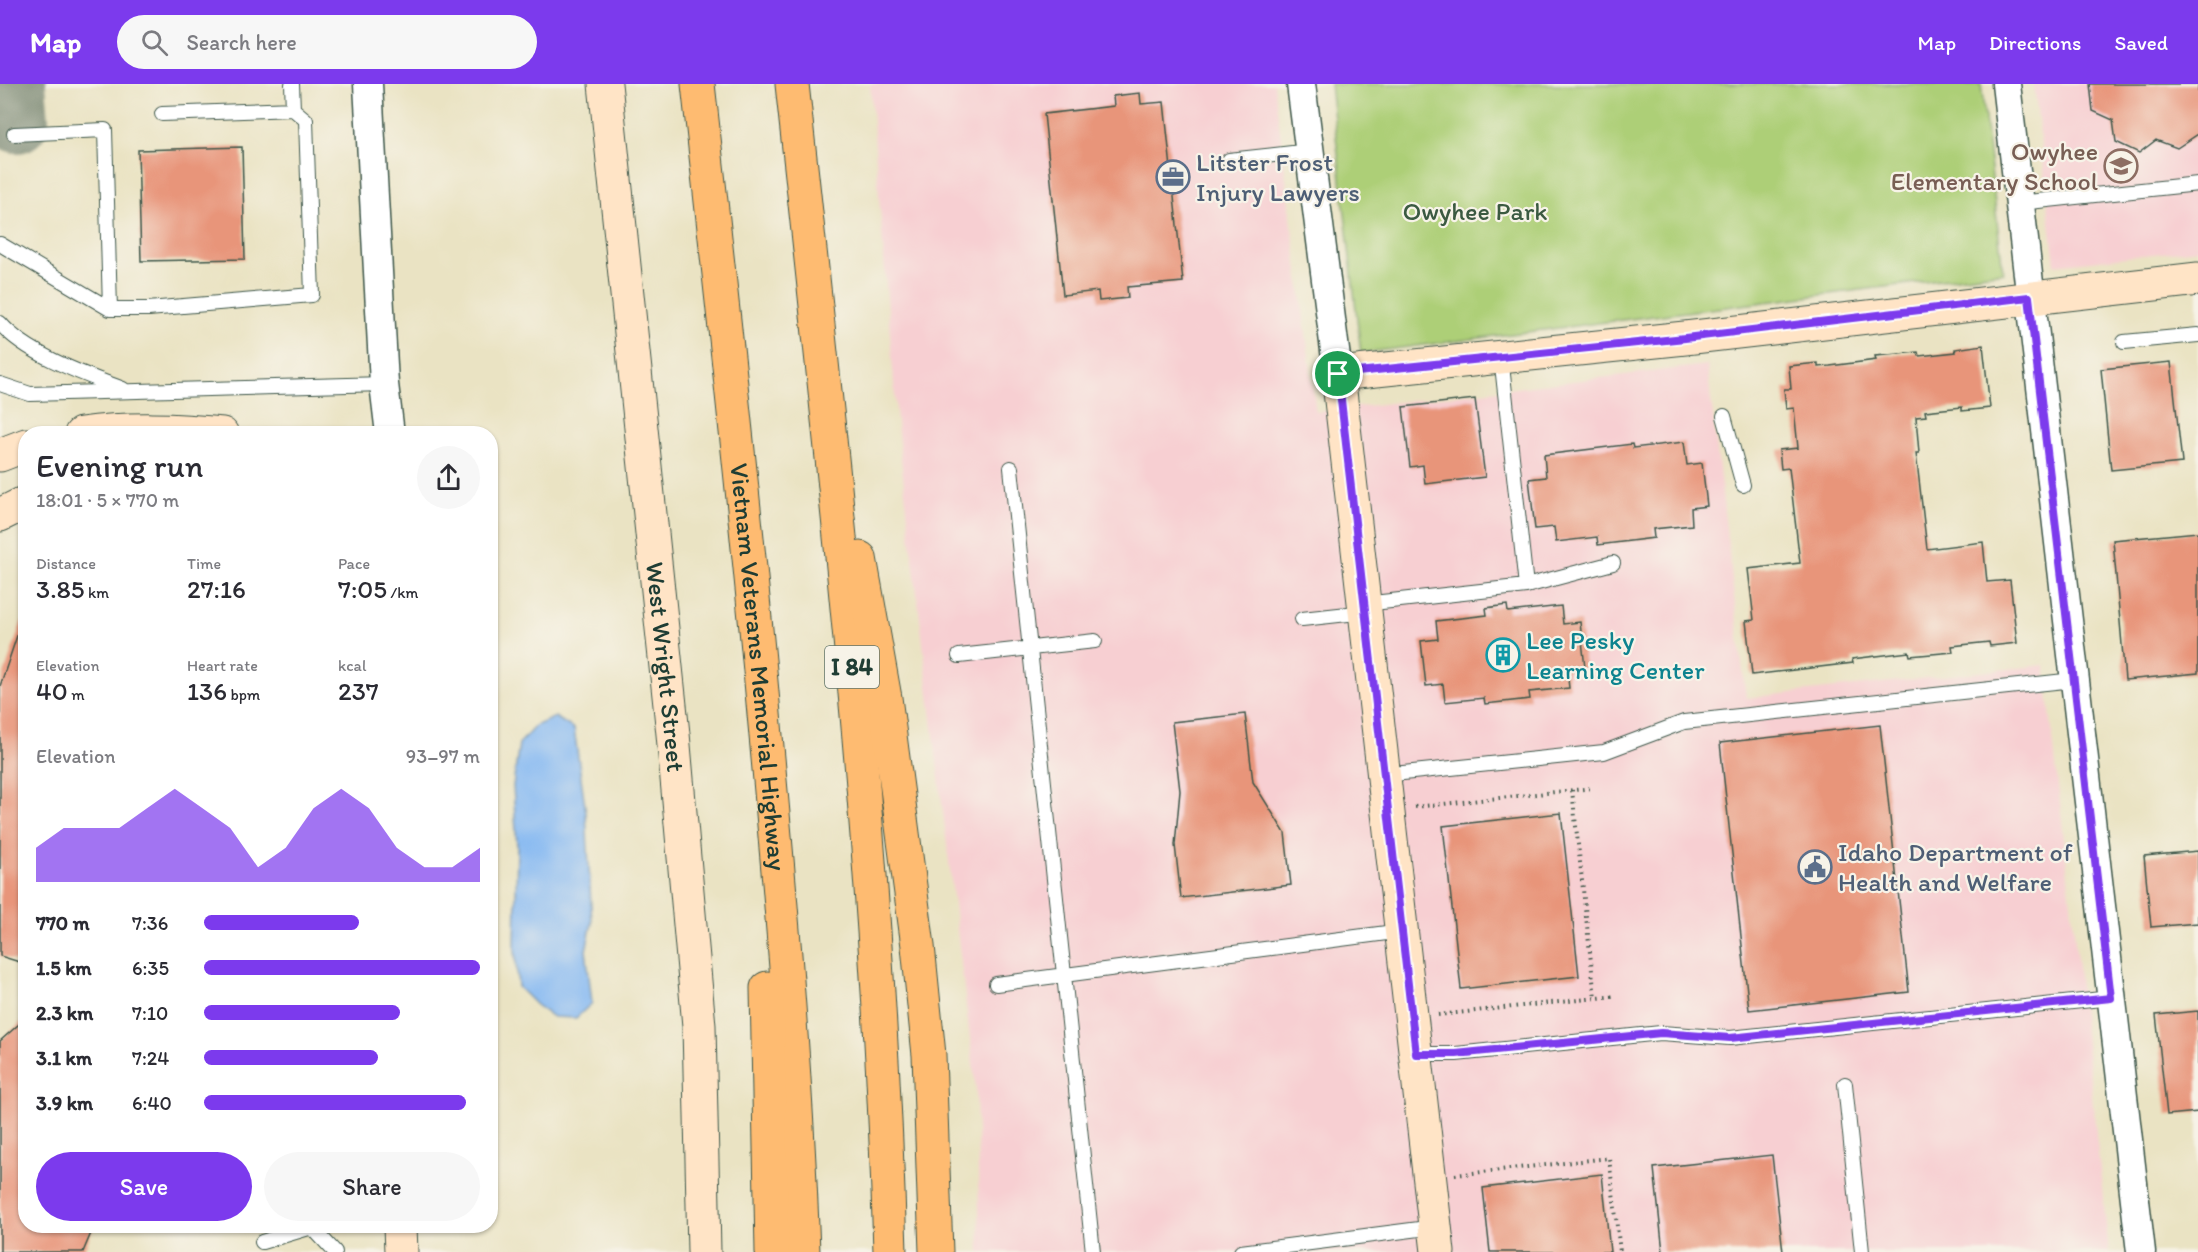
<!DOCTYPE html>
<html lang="en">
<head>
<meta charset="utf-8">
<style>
  :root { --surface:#fff; --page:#f7f7f7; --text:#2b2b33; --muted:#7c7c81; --accent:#7c3aed }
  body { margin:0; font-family:Itim,sans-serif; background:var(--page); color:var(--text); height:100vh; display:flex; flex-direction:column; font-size:22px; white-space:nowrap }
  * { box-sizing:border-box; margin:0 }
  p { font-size:20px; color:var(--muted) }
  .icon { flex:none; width:33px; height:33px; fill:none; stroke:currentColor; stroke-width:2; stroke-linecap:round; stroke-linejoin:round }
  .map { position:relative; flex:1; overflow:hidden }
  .side { position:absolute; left:18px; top:342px; width:480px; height:807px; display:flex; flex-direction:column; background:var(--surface); border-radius:24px; box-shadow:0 2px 4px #0004 }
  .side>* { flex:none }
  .pin { position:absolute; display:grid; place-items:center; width:51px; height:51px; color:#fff; margin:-26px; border:3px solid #fff; border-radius:50%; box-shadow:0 2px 6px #0007 }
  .round { display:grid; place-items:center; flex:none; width:63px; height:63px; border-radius:32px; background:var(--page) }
  .summary { display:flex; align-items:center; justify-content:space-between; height:102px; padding:0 18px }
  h1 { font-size:33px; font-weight:600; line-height:45px }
  .metrics { display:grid; grid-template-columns:repeat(3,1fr); gap:9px; height:102px; padding:6px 18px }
  .metrics div { display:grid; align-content:center }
  .metrics b { font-size:26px; font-weight:600 }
  .metrics small { font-size:16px; font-weight:400 }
  .metrics p { font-size:16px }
  .chart { height:168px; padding:12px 18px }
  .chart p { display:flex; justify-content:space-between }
  .chart svg { width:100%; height:108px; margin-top:6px; fill:var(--accent); opacity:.7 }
  .primary-button { display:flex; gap:12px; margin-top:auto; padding:12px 18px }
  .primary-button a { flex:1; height:69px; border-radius:36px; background:var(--accent); color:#fff; font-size:24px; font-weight:600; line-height:69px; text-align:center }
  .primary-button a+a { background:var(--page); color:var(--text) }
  ul { padding:0 18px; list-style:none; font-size:20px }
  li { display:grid; grid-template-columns:96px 72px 1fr; align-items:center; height:45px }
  li i { height:15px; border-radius:8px; background:var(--accent) }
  header { display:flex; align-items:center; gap:36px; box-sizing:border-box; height:84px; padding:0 30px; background:var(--accent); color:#fff }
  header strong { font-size:28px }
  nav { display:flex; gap:33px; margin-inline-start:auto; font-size:21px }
  .search { width:420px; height:54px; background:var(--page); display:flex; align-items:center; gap:15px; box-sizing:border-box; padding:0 21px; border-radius:33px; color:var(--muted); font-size:22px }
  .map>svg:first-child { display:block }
  .built { fill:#f7cfd2 }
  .green { fill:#adcf77; stroke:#668656; stroke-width:1.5 }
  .water { fill:#84b8f2; stroke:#527a93; stroke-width:1.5 }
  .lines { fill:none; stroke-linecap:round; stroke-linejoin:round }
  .taxiway { stroke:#84907c; stroke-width:64 }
  .building { fill:#e8957a }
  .lane-casing { stroke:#3d5649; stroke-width:16 }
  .street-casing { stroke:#3d5649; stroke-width:31 }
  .secondary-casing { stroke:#3d5649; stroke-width:35 }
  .highway-casing { stroke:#3d5649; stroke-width:35 }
  .path { stroke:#3d5649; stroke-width:4; stroke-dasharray:1.5 4.5; stroke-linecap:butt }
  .lane { stroke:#fff; stroke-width:14 }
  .street { stroke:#fff; stroke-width:28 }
  .secondary { stroke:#ffe4c6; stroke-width:33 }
  .highway { stroke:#febb71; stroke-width:33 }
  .route-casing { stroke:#fff; stroke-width:12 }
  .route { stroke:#7c3aed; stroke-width:8 }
  .labels { text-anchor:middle; stroke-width:4.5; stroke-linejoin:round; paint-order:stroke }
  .shield { fill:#f7f3e8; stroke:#60746a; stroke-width:1.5 }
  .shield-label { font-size:24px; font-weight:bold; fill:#1f3d34 }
  .education-label { font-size:26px; fill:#785e54; stroke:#f7f3e8; text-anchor:end }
  .service-label { font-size:26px; fill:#4e5e75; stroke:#f7f3e8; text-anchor:start }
  .park-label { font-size:26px; fill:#3b5a41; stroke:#f7f3e8 }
  .culture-label { font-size:26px; fill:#0d838f; stroke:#f7f3e8; text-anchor:start }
  .street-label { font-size:26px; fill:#1f3d34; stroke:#f7f3e8 }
</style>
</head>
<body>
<header>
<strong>Map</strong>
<div class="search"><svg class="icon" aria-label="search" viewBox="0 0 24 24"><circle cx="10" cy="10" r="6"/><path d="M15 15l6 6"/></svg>Search here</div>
<nav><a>Map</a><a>Directions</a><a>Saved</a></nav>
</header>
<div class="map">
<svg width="2198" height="1168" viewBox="0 0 2198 1168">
  <rect width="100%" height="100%" fill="#f7f3e8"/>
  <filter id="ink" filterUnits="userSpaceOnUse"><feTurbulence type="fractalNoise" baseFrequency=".0167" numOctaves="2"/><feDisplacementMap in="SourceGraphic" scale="12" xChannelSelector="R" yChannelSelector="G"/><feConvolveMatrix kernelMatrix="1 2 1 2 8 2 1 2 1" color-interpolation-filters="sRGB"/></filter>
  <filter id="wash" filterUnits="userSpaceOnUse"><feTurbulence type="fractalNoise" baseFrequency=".008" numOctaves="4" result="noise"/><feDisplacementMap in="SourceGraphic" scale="24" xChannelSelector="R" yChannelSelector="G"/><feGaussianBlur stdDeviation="1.35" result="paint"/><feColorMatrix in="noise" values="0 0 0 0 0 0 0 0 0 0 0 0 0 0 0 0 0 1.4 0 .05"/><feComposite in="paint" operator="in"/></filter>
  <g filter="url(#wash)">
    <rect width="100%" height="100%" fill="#eae3c3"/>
    <path class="built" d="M 870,0 L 1274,0 L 1316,328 L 1707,281 L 1746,614 L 2045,581 L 2109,1168 L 980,1168 L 976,1005 L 898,350 Z
      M 2034,0 L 2198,0 L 2198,165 L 2055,181 Z"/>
    <path class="green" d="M 1330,0 L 1981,0 L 2003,188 L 1361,269 Z"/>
    <path class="water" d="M 555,633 L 574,645 L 586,729 L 592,839 L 586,866 L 592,919 L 576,934 L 553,933 L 536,921 L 518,903 L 515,865 L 517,762 L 513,702 L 519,660 L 535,642 Z"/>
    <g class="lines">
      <path class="taxiway" d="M 14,0 L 17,37"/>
    </g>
    <g id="blocks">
      <path class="building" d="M 2090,0 L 2198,0 L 2198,50 L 2177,64 L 2156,56 L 2139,69 L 2116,58 L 2113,36 L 2093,27 Z
        M 1140,9 L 1141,20 L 1164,18 L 1183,198 L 1127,203 L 1128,214 L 1099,217 L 1098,207 L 1063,211 L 1044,30 L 1114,22 L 1113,12 Z
        M 242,63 L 245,175 L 141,177 L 138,66 Z
        M 1983,261 L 1990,324 L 1962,327 L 1962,323 L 1925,327 L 1926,332 L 1916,333 L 1919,369 L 1916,369 L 1927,465 L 1983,458 L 1987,498 L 2010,496 L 2017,559 L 1990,562 L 1989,558 L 1952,562 L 1953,568 L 1910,572 L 1909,568 L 1852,575 L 1853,579 L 1752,591 L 1746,537 L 1754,536 L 1748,485 L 1800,479 L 1789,384 L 1781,385 L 1779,366 L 1798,364 L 1794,324 L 1786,325 L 1784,305 L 1791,305 L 1789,282 L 1818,279 L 1818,283 L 1830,282 L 1876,276 L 1875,272 L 1899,270 L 1918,268 L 1919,272 L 1956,268 L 1955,265 Z
        M 2171,278 L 2182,379 L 2111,386 L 2101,285 Z
        M 1475,315 L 1485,393 L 1425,400 L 1423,381 L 1410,383 L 1403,323 Z
        M 1684,358 L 1687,381 L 1702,379 L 1707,422 L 1691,424 L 1692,441 L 1653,445 L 1654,454 L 1598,461 L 1597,453 L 1556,458 L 1554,443 L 1535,445 L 1529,395 L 1546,393 L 1544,371 L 1632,360 L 1633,364 Z
        M 2198,448 L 2198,589 L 2125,596 L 2113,456 Z
        M 1507,521 L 1508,528 L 1561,522 L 1563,540 L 1580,538 L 1585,584 L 1567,586 L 1569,604 L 1529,608 L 1530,615 L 1485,620 L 1484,614 L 1445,618 L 1443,600 L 1426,602 L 1421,557 L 1438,555 L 1436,537 L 1487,531 L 1486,524 Z
        M 22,537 L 26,538 L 26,880 L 0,872 L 0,602 Z
        M 1245,630 L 1253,698 L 1285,749 L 1291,801 L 1181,814 L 1175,761 L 1180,707 L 1172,638 Z
        M 1880,641 L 1909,908 L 1749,926 L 1720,659 Z
        M 1561,729 L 1579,892 L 1461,905 L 1443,742 Z
        M 2198,767 L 2198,839 L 2151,843 L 2144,772 Z
        M 2198,927 L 2198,1028 L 2167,1031 L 2156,931 Z
        M 26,934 L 26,1142 L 94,1142 L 83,1168 L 0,1168 L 0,957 Z
        M 1772,1071 L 1783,1168 L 1663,1168 L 1654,1084 Z
        M 1602,1090 L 1610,1168 L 1490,1168 L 1483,1104 Z"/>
    </g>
  </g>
  <g filter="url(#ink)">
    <use href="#blocks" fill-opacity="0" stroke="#3d5649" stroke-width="1.5"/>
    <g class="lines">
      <defs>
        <path id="lane" d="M 162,30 L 293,25
          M 14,50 L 105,46 L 110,225
          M 1229,76 L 1310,67
          M 2019,119 L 2198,100
          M 0,160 L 110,225 L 148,225 L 312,211 L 306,36 L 293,25 L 292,0
          M 0,239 C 26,270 86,291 123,305
          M 2124,258 L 2198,251
          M 1501,272 L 1526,502
          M 0,300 L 30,310 L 384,300
          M 1724,332 L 1743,401
          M 1011,384 L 1093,1168
          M 1364,520 L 1526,502 L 1613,479
          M 1302,535 L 1366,528
          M 959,572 L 1095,557
          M 1384,691 L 1604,668 L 1684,638 L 2074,596
          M 996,900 L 1402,847
          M 1416,970 L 1456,970 L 1661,949 L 1730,954 L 2111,914
          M 1845,1000 L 1862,1168
          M 311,1142 L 335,1168
          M 262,1158 L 312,1143
          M 1241,1168 L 1435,1143"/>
        <path id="street" d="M 368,0 L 384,300 L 390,350
          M 1301,0 L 1338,290
          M 2006,0 L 2141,1168"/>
        <g id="secondary">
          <path id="s1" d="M 605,0 L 673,650 L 699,942 L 704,1168"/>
          <path d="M 81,350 C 124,344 179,345 222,350"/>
          <path d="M 0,371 L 26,361"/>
          <path d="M 0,431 L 26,418"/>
          <path d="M 400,1142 L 401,1168"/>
          <path d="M 1438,1168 L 1338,290 L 1685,254 L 2198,195"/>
        </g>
        <g id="highway">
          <path id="s2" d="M 698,0 C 723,225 748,449 768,674 C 783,839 797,1003 803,1168"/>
          <path d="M 792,0 C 834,388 879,777 890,1168"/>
          <path d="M 860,474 L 885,614 L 918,862 L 929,971 L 936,1168"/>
          <path d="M 767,904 L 772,1168"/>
        </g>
      </defs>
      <use href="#lane" class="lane-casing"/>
      <use href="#street" class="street-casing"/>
      <use href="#secondary" class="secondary-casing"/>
      <use href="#highway" class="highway-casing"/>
      <path class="path" d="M 1572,706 L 1595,914
        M 1415,723 L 1593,704
        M 1438,931 L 1616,912
        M 1455,1091 L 1609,1074 L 1620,1168"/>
      <use href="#lane" class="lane"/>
      <use href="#street" class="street"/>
      <use href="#secondary" class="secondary"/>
      <use href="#highway" class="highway"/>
    </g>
  </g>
  <g class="lines" filter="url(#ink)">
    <defs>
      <path id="route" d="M 2029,213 L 2111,914 L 1730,954 L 1661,949 L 1456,970 L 1416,970 L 1338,290 L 1685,254 Z"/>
    </defs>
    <use href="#route" class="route-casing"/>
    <use href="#route" class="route"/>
  </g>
  <defs>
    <symbol id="school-ring" viewBox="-11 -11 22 22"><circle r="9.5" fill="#f7f3e8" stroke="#8d6e63" stroke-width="1.5"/><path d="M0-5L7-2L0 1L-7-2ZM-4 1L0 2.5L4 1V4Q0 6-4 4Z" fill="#8d6e63"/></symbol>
    <symbol id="office-ring" viewBox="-11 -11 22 22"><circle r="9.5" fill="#f7f3e8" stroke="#5c6f8a" stroke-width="1.5"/><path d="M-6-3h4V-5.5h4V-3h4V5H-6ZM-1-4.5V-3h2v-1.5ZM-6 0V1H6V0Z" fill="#5c6f8a"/></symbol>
    <symbol id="building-ring" viewBox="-11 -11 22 22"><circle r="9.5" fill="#f7f3e8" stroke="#0f9aa8" stroke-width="1.5"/><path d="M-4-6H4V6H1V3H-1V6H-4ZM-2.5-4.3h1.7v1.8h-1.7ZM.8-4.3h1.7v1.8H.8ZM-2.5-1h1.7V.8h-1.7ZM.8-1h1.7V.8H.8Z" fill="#0f9aa8"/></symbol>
    <symbol id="civic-ring" viewBox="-11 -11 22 22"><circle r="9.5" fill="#f7f3e8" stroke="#5c6f8a" stroke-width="1.5"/><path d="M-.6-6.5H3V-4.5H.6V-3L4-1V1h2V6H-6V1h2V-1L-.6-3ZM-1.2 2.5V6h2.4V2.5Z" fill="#5c6f8a"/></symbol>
  </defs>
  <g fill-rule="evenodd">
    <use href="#school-ring" x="2102" y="63" width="38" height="38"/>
    <use href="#office-ring" x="1154" y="74" width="38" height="38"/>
    <use href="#building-ring" x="1484" y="552" width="38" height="38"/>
    <use href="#civic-ring" x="1796" y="764" width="38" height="38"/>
  </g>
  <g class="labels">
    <rect class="shield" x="825" y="562" width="54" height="42" rx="4.5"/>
    <g class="shield-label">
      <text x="852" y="591">I 84</text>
    </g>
    <g class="education-label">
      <text x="2098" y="76">Owyhee<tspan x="2098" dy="30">Elementary School</tspan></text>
    </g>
    <g class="service-label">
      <text x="1196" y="87">Litster Frost<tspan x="1196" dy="30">Injury Lawyers</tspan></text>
      <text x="1838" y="777">Idaho Department of<tspan x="1838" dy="30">Health and Welfare</tspan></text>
    </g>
    <g class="park-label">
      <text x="1475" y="136">Owyhee Park</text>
    </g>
    <g class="culture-label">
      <text x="1526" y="565">Lee Pesky<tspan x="1526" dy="30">Learning Center</tspan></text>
    </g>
    <g class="street-label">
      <text dy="9" stroke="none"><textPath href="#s1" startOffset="586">West Wright Street</textPath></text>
      <text dy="9" stroke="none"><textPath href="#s2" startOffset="586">Vietnam Veterans Memorial Highway</textPath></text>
    </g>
  </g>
</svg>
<div class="pin" style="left:1338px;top:290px;background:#1e9e55"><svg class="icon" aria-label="arrive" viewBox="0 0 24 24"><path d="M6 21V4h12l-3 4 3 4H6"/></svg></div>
<section class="side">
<div class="summary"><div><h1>Evening run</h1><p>18:01 · 5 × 770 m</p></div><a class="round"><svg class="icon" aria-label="share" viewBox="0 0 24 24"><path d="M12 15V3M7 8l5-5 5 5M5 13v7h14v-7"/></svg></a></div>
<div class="metrics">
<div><p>Distance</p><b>3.85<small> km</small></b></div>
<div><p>Time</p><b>27:16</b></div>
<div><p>Pace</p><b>7:05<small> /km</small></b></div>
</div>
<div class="metrics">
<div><p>Elevation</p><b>40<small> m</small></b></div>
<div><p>Heart rate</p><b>136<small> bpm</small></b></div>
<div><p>kcal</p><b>237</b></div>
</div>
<div class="chart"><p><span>Elevation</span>93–97 m</p>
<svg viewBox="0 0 160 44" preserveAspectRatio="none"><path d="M0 44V30L10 22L20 22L30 22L40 14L50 6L60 14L70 22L80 38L90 30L100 14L110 6L120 14L130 30L140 38L150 38L160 30V44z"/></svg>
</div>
<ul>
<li><b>770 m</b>7:36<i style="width:56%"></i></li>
<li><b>1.5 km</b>6:35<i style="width:100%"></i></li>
<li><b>2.3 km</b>7:10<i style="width:71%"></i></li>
<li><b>3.1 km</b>7:24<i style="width:63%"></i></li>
<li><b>3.9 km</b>6:40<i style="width:95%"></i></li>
</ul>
<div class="primary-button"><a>Save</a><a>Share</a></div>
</section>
</div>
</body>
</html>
